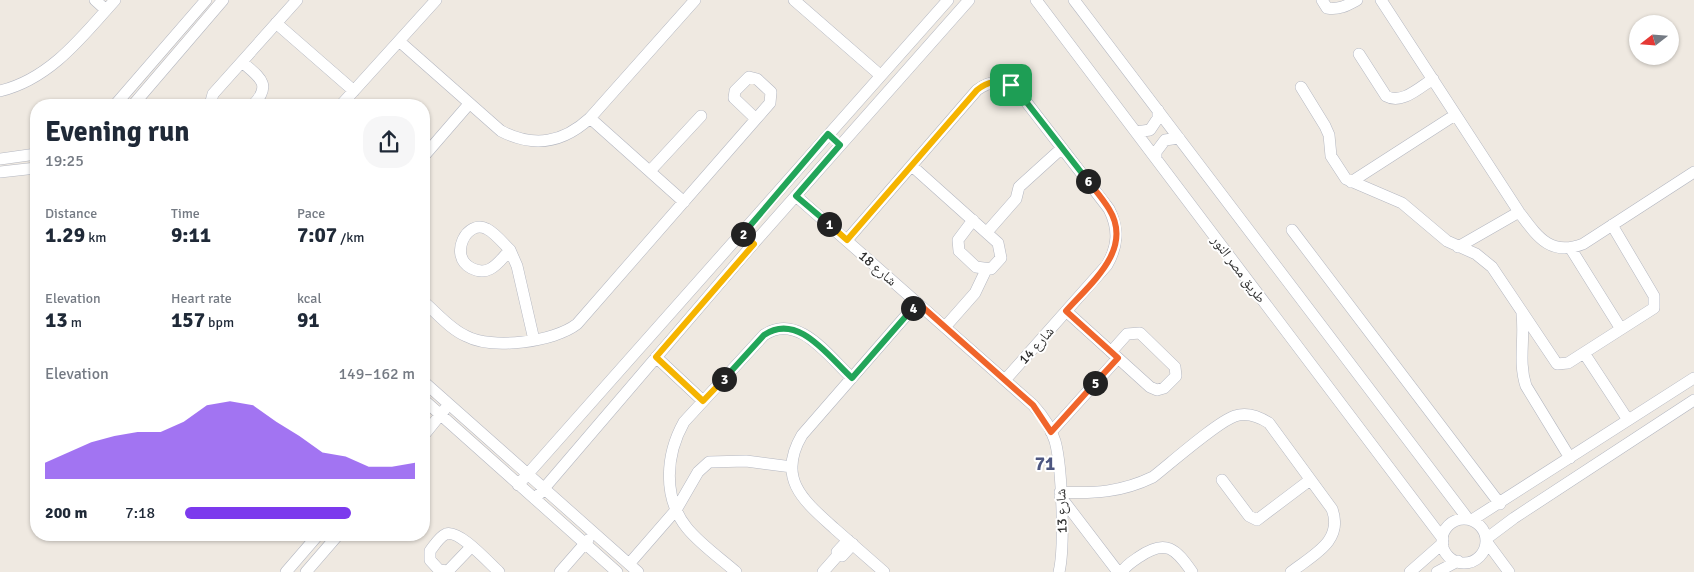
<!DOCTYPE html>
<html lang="en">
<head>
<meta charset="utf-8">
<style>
  :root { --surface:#fff; --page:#f6f6f7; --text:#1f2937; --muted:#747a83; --accent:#7c3aed }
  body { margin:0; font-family:Signika,"Noto Naskh Arabic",sans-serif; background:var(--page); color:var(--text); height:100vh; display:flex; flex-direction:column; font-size:19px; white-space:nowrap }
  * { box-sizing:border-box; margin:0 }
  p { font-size:16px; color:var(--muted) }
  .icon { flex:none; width:28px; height:28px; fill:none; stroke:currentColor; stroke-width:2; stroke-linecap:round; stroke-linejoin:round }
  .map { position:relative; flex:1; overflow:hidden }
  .side { position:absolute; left:30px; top:99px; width:400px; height:442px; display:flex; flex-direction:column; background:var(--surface); border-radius:20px; box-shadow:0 1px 4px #0004 }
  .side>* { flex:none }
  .needle { width:32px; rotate:253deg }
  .fabs { position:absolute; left:1629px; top:15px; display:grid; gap:10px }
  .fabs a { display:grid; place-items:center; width:50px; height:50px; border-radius:50%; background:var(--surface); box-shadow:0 1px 4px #0004; font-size:25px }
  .pin { position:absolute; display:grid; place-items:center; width:42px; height:42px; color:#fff; margin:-21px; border-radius:10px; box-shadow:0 2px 8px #0006 }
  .km { position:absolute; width:25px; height:25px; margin:-12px; border-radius:50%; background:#222; color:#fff; font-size:14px; line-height:25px; text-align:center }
  .round { display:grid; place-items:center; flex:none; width:52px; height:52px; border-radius:20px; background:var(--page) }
  .headline { display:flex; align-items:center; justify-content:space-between; height:85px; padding:0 15px }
  h1 { font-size:28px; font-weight:700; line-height:38px }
  .metrics { display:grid; grid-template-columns:repeat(3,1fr); gap:8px; height:85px; padding:5px 15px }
  .metrics div { display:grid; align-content:center }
  .metrics b { font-size:21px; font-weight:700 }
  .metrics small { font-size:14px; font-weight:400 }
  .metrics p { font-size:14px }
  .chart { height:140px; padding:10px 15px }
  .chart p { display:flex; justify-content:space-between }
  .chart svg { width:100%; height:90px; margin-top:5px; fill:var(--accent); opacity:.7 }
  ul { padding:0 15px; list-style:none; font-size:16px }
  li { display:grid; grid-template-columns:80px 60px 1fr; align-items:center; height:38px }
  li i { height:12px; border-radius:6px; background:var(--accent) }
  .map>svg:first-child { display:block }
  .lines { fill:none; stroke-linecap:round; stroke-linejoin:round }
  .minor-casing { stroke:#b4b7c1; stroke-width:12 }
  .minor { stroke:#fff; stroke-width:11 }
  .split-1-casing { stroke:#fff; stroke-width:10 }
  .split-2-casing { stroke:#fff; stroke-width:10 }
  .split-3-casing { stroke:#fff; stroke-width:10 }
  .split-4-casing { stroke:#fff; stroke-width:10 }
  .split-5-casing { stroke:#fff; stroke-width:10 }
  .split-6-casing { stroke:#fff; stroke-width:10 }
  .split-7-casing { stroke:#fff; stroke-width:10 }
  .split-1 { stroke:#f5b400; stroke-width:6 }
  .split-2 { stroke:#22a559; stroke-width:6 }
  .split-3 { stroke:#f5b400; stroke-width:6 }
  .split-4 { stroke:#22a559; stroke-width:6 }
  .split-5 { stroke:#f0652b; stroke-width:6 }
  .split-6 { stroke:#f0652b; stroke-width:6 }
  .split-7 { stroke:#22a559; stroke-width:6 }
  .labels { text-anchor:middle; stroke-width:4; stroke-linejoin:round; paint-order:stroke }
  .street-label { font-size:14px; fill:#2e2e2e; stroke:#fff }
  .district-label { font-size:19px; font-weight:bold; fill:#4d5680; stroke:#fff }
</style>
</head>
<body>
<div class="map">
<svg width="1694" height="572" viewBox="0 0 1694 572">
  <rect width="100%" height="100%" fill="#efe9e1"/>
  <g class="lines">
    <defs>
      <path id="minor" d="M 95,0 L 106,10
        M 794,0 L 880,75
        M 1036,0 L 1443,539
        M 1074,0 L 1468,519
        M 1322,0 L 1327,8 C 1339,10 1346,6 1357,0
        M 1381,0 L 1519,212 C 1537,236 1550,257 1583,244 L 1694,172
        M 276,23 L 354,91
        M 399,41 L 501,131 C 534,148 563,143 590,118 L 695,0
        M 1359,54 L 1386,96 C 1402,105 1420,87 1433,79
        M 242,62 C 259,77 273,84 253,105
        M 1301,87 L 1325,126 L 1329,135 L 1331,156 L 1346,179 L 1402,203 L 1447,241 L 1476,254 L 1492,267 L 1557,364 L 1568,363 L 1654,308 L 1654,296 L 1612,225
        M 0,91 C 50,79 82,37 115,0
        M 115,105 L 206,0
        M 133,105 L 223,0
        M 210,105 L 213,94 L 297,0
        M 341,105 L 436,0
        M 590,118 L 684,202
        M 1136,132 L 1150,130 L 1158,118 L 1158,110
        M 424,156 L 469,104
        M 0,159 L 36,154
        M 1156,159 L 1156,152 L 1165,140 L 1179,138
        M 912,166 L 998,243 L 1001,258 L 991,269 L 976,267 L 959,251 L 958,240 L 973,220
        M 650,171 L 701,116
        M 0,172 L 36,168
        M 1351,182 L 1455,115
        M 796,196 L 1033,405 C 1043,416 1051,428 1055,441 C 1062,466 1065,547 1059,572
        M 1292,230 L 1500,504
        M 987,232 L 1016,199 L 1019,187 L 1062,148
        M 847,240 L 977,90 C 990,80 1003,80 1017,90 L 1109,209 C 1119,229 1118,246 1107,265 L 1005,380
        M 1458,247 L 1519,212
        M 1571,249 L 1621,329
        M 510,250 C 503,243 495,233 487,229 C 467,218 448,256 471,268 C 477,271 484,272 490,269 C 498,265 504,256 510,250 L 517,266 L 534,340
        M 424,302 C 437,313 450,329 466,336 C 492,350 554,342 577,324 L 756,119 L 770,103 L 771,92 L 757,79 L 749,77 L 735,91 L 734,98 L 756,119
        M 1066,311 L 1150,387 L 1157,390 L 1164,388 L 1176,376 L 1175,367 L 1140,333 L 1127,334 L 1111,352
        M 1522,314 C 1525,339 1518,362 1526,386 L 1570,458
        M 945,327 L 975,293 L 986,270
        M 1584,353 L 1628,420
        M 656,357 L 703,401
        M 424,382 L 638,572
        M 424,400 L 617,572
        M 1051,432 L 1118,358
        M 424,435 L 445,409
        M 1222,480 L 1249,516 L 1257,520 L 1310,480
        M 518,485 L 948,0
        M 1060,492 C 1094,494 1122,492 1153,477 C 1171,463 1217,422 1235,416 C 1247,412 1258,416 1269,423 L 1332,509 C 1344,541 1313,555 1291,572
        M 1060,496 L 1118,572
        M 535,499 L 754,243 L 969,0
        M1442 541a22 22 0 1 1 44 0a22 22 0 1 1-44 0Z
        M 1472,520 L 1694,378
        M 1486,539 L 1514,518 L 1694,400
        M 848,540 L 837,552 L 838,555 L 842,556 L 853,544
        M 1486,541 L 1509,572
        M 471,547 L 448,571 L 439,570 L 430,560 L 430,551 C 434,546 439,537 446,534 C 459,529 489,563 499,572
        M 629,564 L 676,510 L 698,472 L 709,462 L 746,461 L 792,467
        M 286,572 L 318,535
        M 306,572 L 338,535
        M 560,572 L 588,540
        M 736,572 C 720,558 700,544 687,528 C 662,497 666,454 684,422 L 764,335 C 798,312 828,356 852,378
        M 823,572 L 838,555
        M 884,572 C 868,558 851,543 835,529 C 804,501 776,479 802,435 L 917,303
        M 1122,572 C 1126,565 1133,561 1139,557 C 1166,538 1176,549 1192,572
        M 1410,572 L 1443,543
        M 1437,572 L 1458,561"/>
    </defs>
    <use href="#minor" class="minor-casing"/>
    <use href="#minor" class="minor"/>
  </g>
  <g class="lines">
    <defs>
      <path id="split-1" d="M 829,224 L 847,240 L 977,90 C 988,81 998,80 1011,85"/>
      <path id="split-2" d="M 743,234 L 828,134 L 840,145 L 796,196 L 829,224"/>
      <path id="split-3" d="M 724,379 L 703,401 L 656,357 L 754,244 L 743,234"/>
      <path id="split-4" d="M 724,379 L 764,335 C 798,312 828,356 852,378 L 913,308"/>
      <path id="split-5" d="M 913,308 L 917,302 L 1033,405 L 1051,432 L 1095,383"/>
      <path id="split-6" d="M 1088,181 C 1095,190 1103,199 1109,209 C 1134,249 1091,283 1066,311 L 1118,358 L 1095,383"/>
      <path id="split-7" d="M 1011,85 L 1017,90 L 1088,181"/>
    </defs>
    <use href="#split-1" class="split-1-casing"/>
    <use href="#split-2" class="split-2-casing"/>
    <use href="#split-3" class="split-3-casing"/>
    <use href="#split-4" class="split-4-casing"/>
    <use href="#split-5" class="split-5-casing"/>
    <use href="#split-6" class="split-6-casing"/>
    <use href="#split-7" class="split-7-casing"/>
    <use href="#split-1" class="split-1"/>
    <use href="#split-2" class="split-2"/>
    <use href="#split-3" class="split-3"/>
    <use href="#split-4" class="split-4"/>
    <use href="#split-5" class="split-5"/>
    <use href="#split-6" class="split-6"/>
    <use href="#split-7" class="split-7"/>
  </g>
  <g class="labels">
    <g class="street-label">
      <text transform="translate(878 268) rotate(41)" y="5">شارع 18</text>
      <text transform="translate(1239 269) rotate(53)" y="5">طريق مصر النور</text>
      <text transform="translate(1036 345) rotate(-48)" y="5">شارع 14</text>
      <text transform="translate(1061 511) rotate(-92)" y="5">شارع 13</text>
    </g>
    <g class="district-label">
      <text x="1045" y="470">71</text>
    </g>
  </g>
</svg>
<div class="fabs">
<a><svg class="needle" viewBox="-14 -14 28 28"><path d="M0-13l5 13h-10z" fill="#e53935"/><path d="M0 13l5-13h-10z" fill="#747a83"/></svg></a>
</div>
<div class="pin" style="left:1011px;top:85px;background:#1e9e55"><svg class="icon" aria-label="arrive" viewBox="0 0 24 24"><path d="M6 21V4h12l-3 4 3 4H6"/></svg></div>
<b class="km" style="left:829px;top:224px">1</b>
<b class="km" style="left:743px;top:234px">2</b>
<b class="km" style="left:724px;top:379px">3</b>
<b class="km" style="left:913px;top:308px">4</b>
<b class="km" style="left:1095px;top:383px">5</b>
<b class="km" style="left:1088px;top:181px">6</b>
<section class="side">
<div class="headline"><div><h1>Evening run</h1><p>19:25</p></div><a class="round"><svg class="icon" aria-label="share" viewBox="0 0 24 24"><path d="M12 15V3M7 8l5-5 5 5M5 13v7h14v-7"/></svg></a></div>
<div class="metrics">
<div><p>Distance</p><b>1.29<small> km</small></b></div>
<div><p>Time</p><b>9:11</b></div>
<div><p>Pace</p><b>7:07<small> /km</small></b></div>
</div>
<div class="metrics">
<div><p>Elevation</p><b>13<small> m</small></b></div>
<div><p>Heart rate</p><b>157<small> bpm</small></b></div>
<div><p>kcal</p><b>91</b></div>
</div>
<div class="chart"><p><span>Elevation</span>149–162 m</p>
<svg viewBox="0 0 160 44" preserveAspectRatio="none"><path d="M0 44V36L10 31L20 26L30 23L40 21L50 21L60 16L70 8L80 6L90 8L100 16L110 23L120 31L130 33L140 38L150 38L160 36V44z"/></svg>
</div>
<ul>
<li><b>200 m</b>7:18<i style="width:72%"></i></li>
</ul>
</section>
</div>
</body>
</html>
